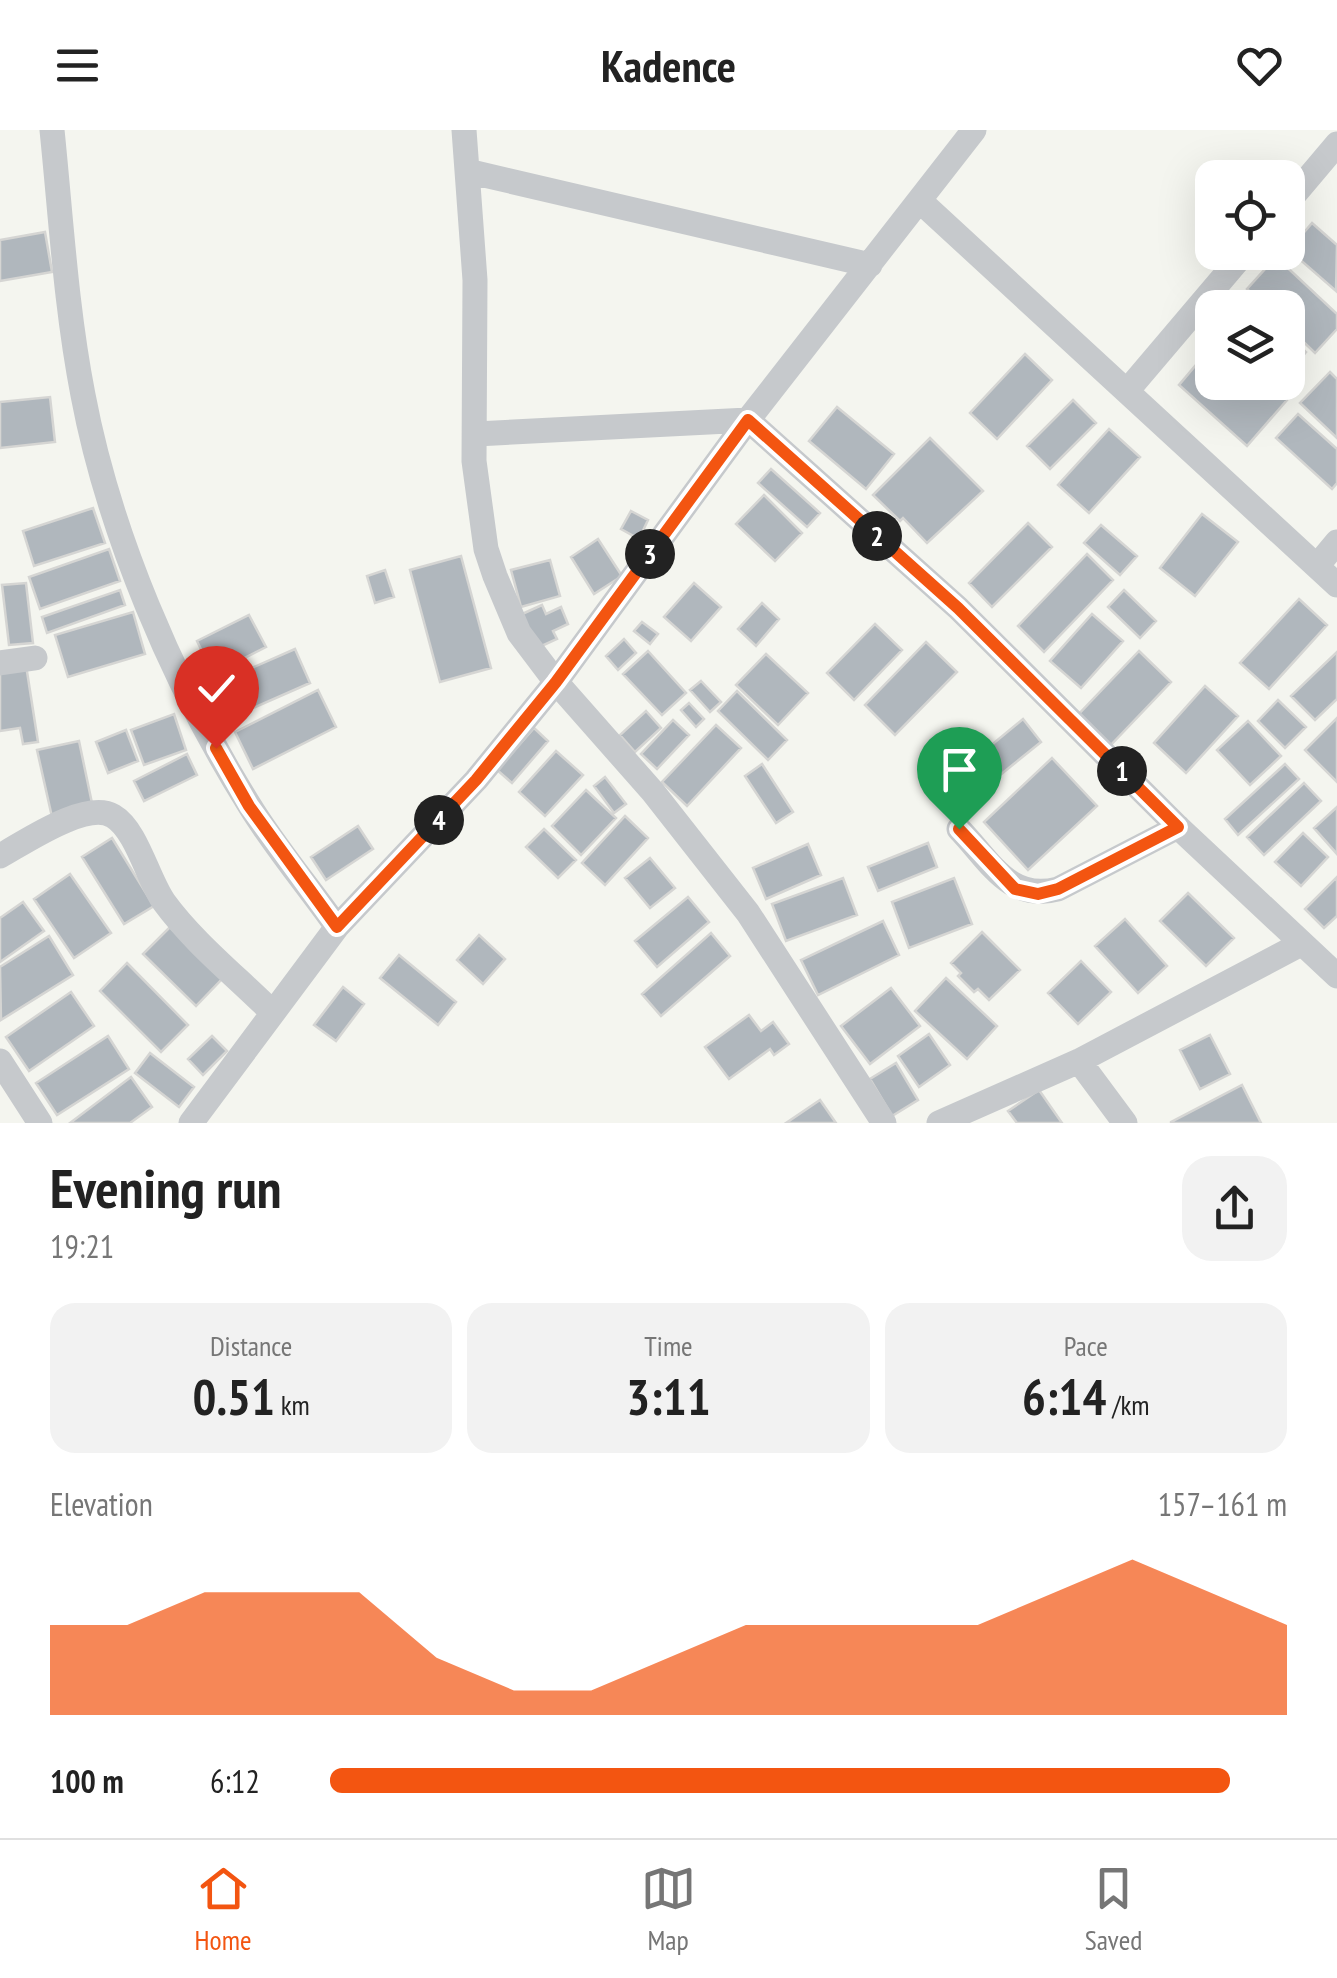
<!DOCTYPE html>
<html lang="en">
<head>
<meta charset="utf-8">
<style>
  :root { --surface:#fff; --page:#f2f2f2; --text:#222; --muted:#767676; --line:#e0e0e0; --accent:#f35511 }
  body { margin:0; font-family:"PT Sans Narrow",sans-serif; background:var(--page); color:var(--text); height:100vh; display:flex; flex-direction:column; font-size:38px; white-space:nowrap }
  * { box-sizing:border-box; margin:0 }
  p { font-size:32px; color:var(--muted) }
  .icon { flex:none; width:55px; height:55px; fill:none; stroke:currentColor; stroke-width:2; stroke-linecap:round; stroke-linejoin:round }
  .map { position:relative; height:993px; overflow:hidden }
  .details { display:flex; flex-direction:column; background:var(--surface); flex:1 }
  .details>* { flex:none }
  .tools { position:absolute; left:1195px; top:30px; display:grid; gap:20px }
  .tools a { display:grid; place-items:center; width:110px; height:110px; border-radius:20px; background:var(--surface); box-shadow:0 10px 40px #0002; font-size:50px }
  .pin { position:absolute; display:grid; place-items:center; width:85px; height:85px; color:#fff; margin:-102px -42px; border-radius:50% 50% 50% 0; rotate:-45deg; box-shadow:0 0 10px #0007 }
  .pin .icon { rotate:45deg }
  .km { position:absolute; width:50px; height:50px; margin:-25px; border-radius:50%; background:#222; color:#fff; font-size:28px; line-height:50px; text-align:center }
  .round { display:grid; place-items:center; flex:none; width:105px; height:105px; border-radius:30px; background:var(--page) }
  .summary { display:flex; align-items:center; justify-content:space-between; height:170px; padding:0 50px }
  h1 { font-size:55px; font-weight:600; line-height:75px }
  .stats { display:grid; grid-template-columns:repeat(3,1fr); gap:15px; height:170px; padding:10px 50px }
  .stats div { display:grid; align-content:center; border-radius:25px; background:var(--page); text-align:center }
  .stats b { font-size:50px; font-weight:600 }
  .stats small { font-size:28px; font-weight:400 }
  .stats p { font-size:28px }
  .chart { height:280px; padding:20px 50px }
  .chart p { display:flex; justify-content:space-between }
  .chart svg { width:100%; height:180px; margin-top:10px; fill:var(--accent); opacity:.7 }
  ul { padding:0 50px; list-style:none; font-size:32px }
  li { display:grid; grid-template-columns:160px 120px 1fr; align-items:center; height:75px }
  li i { height:25px; border-radius:12px; background:var(--accent) }
  header { display:flex; justify-content:space-between; align-items:center; height:130px; padding:0 50px; background:var(--surface); font-size:45px; font-weight:600 }
  .menu { display:flex; justify-content:space-around; align-items:center; height:140px; border-top:2px solid var(--line); background:var(--surface); font-size:28px; color:var(--muted) }
  .menu a { display:grid; justify-items:center; gap:5px }
  .menu .active { color:var(--accent) }
  .map>svg:first-child { display:block }
  .building { fill:#b0b7bd; stroke:#d5d5d3; stroke-width:2.5 }
  .lines { fill:none; stroke-linecap:round; stroke-linejoin:round }
  .minor { stroke:#c6c9cc; stroke-width:25 }
  .route-casing { stroke:#fff; stroke-width:20 }
  .route { stroke:#f35511; stroke-width:12 }
</style>
</head>
<body>
<header><svg class="icon" aria-label="menu" viewBox="0 0 24 24"><path d="M4 6h16M4 12h16M4 18h16"/></svg>Kadence<svg class="icon" aria-label="heart" viewBox="0 0 24 24"><path d="M12 20l-8-8c-3-5 5-10 8-4 3-6 11-1 8 4z"/></svg></header>
<div class="map">
<svg width="1337" height="993" viewBox="0 0 1337 993">
  <rect width="100%" height="100%" fill="#f4f5ef"/>
  <path class="building" d="M 1312,93 L 1337,115 L 1336,161 L 1289,120 Z
    M 45,102 L 52,142 L 0,151 L 0,110 Z
    M 1276,127 L 1337,184 L 1337,199 L 1315,223 L 1288,197 L 1288,178 L 1267,178 L 1247,159 Z
    M 1288,205 L 1306,222 L 1288,243 Z
    M 1212,216 L 1212,252 L 1268,252 L 1287,270 L 1247,316 L 1179,255 Z
    M 1025,224 L 1052,250 L 997,309 L 970,283 Z
    M 1330,242 L 1337,249 L 1337,308 L 1300,273 Z
    M 50,267 L 55,312 L 0,318 L 0,272 Z
    M 1073,270 L 1096,293 L 1050,339 L 1027,316 Z
    M 837,277 L 894,324 L 866,359 L 809,311 Z
    M 1298,284 L 1337,319 L 1337,353 L 1332,359 L 1276,308 Z
    M 1109,299 L 1140,327 L 1089,383 L 1058,355 Z
    M 930,308 L 983,361 L 927,413 L 903,388 L 900,391 L 873,365 Z
    M 771,339 L 820,383 L 807,397 L 758,353 Z
    M 764,365 L 802,403 L 775,431 L 736,394 Z
    M 93,378 L 105,413 L 34,436 L 23,401 Z
    M 631,381 L 648,390 L 639,409 L 621,399 Z
    M 1202,384 L 1238,412 L 1195,466 L 1160,438 Z
    M 1028,393 L 1052,417 L 992,477 L 969,453 Z
    M 1101,395 L 1137,426 L 1120,445 L 1084,413 Z
    M 598,409 L 622,446 L 594,464 L 571,427 Z
    M 109,419 L 120,451 L 40,479 L 29,447 Z
    M 1087,424 L 1113,450 L 1044,522 L 1018,496 Z
    M 461,426 L 491,538 L 440,552 L 410,440 Z
    M 550,430 L 560,466 L 521,477 L 511,440 Z
    M 385,440 L 394,467 L 375,473 L 367,446 Z
    M 26,453 L 33,513 L 9,515 L 2,455 Z
    M 694,453 L 721,477 L 691,511 L 664,487 Z
    M 120,460 L 125,475 L 47,503 L 42,487 Z
    M 1124,460 L 1156,491 L 1140,508 L 1108,477 Z
    M 1299,469 L 1327,495 L 1269,559 L 1240,533 Z
    M 762,473 L 779,489 L 756,516 L 738,499 Z
    M 542,475 L 546,484 L 561,477 L 568,494 L 553,501 L 557,509 L 535,519 L 520,485 Z
    M 133,482 L 145,524 L 68,547 L 55,505 Z
    M 1092,484 L 1123,511 L 1081,558 L 1050,531 Z
    M 249,485 L 266,517 L 213,544 L 197,511 Z
    M 642,492 L 658,504 L 650,514 L 634,501 Z
    M 875,494 L 902,520 L 854,570 L 827,543 Z
    M 624,509 L 636,523 L 618,540 L 606,526 Z
    M 926,512 L 957,542 L 895,605 L 865,575 Z
    M 295,519 L 310,553 L 228,589 L 213,555 Z
    M 648,521 L 686,563 L 662,585 L 623,544 Z
    M 1139,521 L 1171,552 L 1107,619 L 1075,588 Z
    M 1337,522 L 1337,569 L 1315,590 L 1291,566 Z
    M 766,524 L 808,563 L 778,595 L 736,555 Z
    M 26,535 L 38,612 L 23,614 L 20,598 L 0,601 L 0,539 Z
    M 701,551 L 721,572 L 710,582 L 690,560 Z
    M 1205,556 L 1238,586 L 1186,643 L 1154,613 Z
    M 318,560 L 336,597 L 253,639 L 235,602 Z
    M 737,561 L 787,610 L 768,630 L 718,581 Z
    M 1278,570 L 1306,597 L 1285,618 L 1258,591 Z
    M 689,573 L 704,589 L 696,597 L 681,580 Z
    M 646,581 L 661,598 L 635,622 L 620,605 Z
    M 174,584 L 186,620 L 144,635 L 131,600 Z
    M 1337,588 L 1337,652 L 1305,620 Z
    M 1023,589 L 1041,612 L 984,658 L 966,636 Z
    M 673,590 L 689,605 L 657,639 L 641,624 Z
    M 1248,591 L 1281,626 L 1250,655 L 1217,620 Z
    M 716,595 L 741,618 L 687,676 L 662,652 Z
    M 534,598 L 548,611 L 512,653 L 497,640 Z
    M 126,600 L 138,631 L 108,643 L 96,612 Z
    M 79,611 L 93,678 L 52,687 L 37,620 Z
    M 556,621 L 583,645 L 545,686 L 519,662 Z
    M 187,624 L 197,645 L 144,671 L 134,651 Z
    M 1052,628 L 1097,676 L 1028,740 L 984,692 Z
    M 762,634 L 793,682 L 776,693 L 745,646 Z
    M 1285,634 L 1299,649 L 1238,705 L 1225,689 Z
    M 961,640 L 975,656 L 958,671 L 944,656 Z
    M 605,647 L 626,674 L 614,683 L 594,656 Z
    M 1304,653 L 1321,671 L 1264,725 L 1247,707 Z
    M 586,660 L 616,688 L 581,725 L 552,696 Z
    M 1337,677 L 1337,724 L 1314,698 Z
    M 625,686 L 648,708 L 605,755 L 582,733 Z
    M 358,696 L 373,719 L 326,750 L 311,727 Z
    M 544,699 L 576,730 L 558,748 L 526,717 Z
    M 1303,703 L 1328,727 L 1301,756 L 1275,732 Z
    M 112,708 L 154,776 L 124,794 L 82,727 Z
    M 928,713 L 937,737 L 878,761 L 868,737 Z
    M 808,714 L 821,745 L 766,769 L 753,738 Z
    M 650,728 L 675,758 L 650,778 L 625,748 Z
    M 70,744 L 111,803 L 74,828 L 34,769 Z
    M 1337,747 L 1337,786 L 1324,798 L 1305,779 Z
    M 843,748 L 857,785 L 786,811 L 772,774 Z
    M 954,748 L 972,794 L 909,818 L 892,772 Z
    M 1188,763 L 1234,808 L 1206,836 L 1160,791 Z
    M 688,767 L 709,792 L 657,837 L 635,811 Z
    M 23,772 L 44,801 L 0,832 L 0,788 Z
    M 1125,789 L 1167,836 L 1138,863 L 1095,816 Z
    M 883,791 L 899,825 L 818,865 L 801,830 Z
    M 170,797 L 222,849 L 196,876 L 143,824 Z
    M 982,802 L 1020,840 L 989,870 L 978,859 L 974,862 L 958,846 L 961,843 L 951,833 Z
    M 711,803 L 730,826 L 661,886 L 642,864 Z
    M 479,805 L 505,829 L 483,854 L 457,830 Z
    M 49,806 L 73,845 L 1,890 L 0,837 Z
    M 399,825 L 456,872 L 438,895 L 380,848 Z
    M 1081,831 L 1111,862 L 1078,894 L 1048,863 Z
    M 127,833 L 188,895 L 161,922 L 100,861 Z
    M 946,848 L 997,896 L 967,929 L 915,881 Z
    M 343,857 L 364,874 L 336,911 L 314,895 Z
    M 891,858 L 920,896 L 870,934 L 841,896 Z
    M 71,862 L 94,896 L 29,941 L 6,907 Z
    M 749,885 L 761,901 L 773,892 L 789,914 L 774,925 L 770,919 L 729,949 L 705,917 Z
    M 929,904 L 950,935 L 919,957 L 898,926 Z
    M 1210,905 L 1230,944 L 1200,959 L 1180,920 Z
    M 108,906 L 129,939 L 57,985 L 36,953 Z
    M 212,906 L 227,921 L 203,945 L 188,929 Z
    M 150,923 L 194,957 L 179,977 L 135,943 Z
    M 896,933 L 918,970 L 892,986 L 870,949 Z
    M 131,947 L 152,977 L 130,993 L 70,993 Z
    M 1242,955 L 1261,993 L 1171,993 L 1171,992 Z
    M 1039,960 L 1062,993 L 1017,993 L 1008,981 Z
    M 820,970 L 836,993 L 786,993 Z"/>
  <g class="lines">
    <path class="minor" d="M 52,0 C 61,88 66,178 83,265 C 109,403 174,554 248,673 C 274,716 308,756 337,797
      M 464,0 L 475,150 L 474,331 L 486,419 L 495,446 L 519,503 L 556,552 L 653,662 L 748,783 L 884,993
      M 467,41 L 870,135
      M 920,71 L 1337,455
      M 1288,72 L 1337,14
      M 1127,261 L 1245,122
      M 476,304 L 748,290 L 958,478 L 1178,697 L 1337,846
      M 1317,436 L 1337,412
      M 0,533 L 35,528
      M 959,699 C 990,731 1009,772 1058,759 L 1178,697
      M 0,726 C 24,713 86,670 113,686 C 137,700 148,750 164,772 C 194,813 237,847 273,883
      M 0,931 L 40,993
      M 1079,931 L 1125,993
      M 191,993 L 337,797 L 476,650 L 556,552 L 748,290 L 974,0
      M 939,993 L 1079,931 L 1301,814"/>
  </g>
  <g class="lines">
    <defs>
      <path id="route" d="M 216,618 L 249,676 L 337,797 L 476,650 L 556,552 L 748,290 L 958,478 L 1178,697 L 1058,759 L 1038,764 L 1015,759 L 959,699"/>
    </defs>
    <use href="#route" class="route-casing"/>
    <use href="#route" class="route"/>
  </g>
</svg>
<div class="tools">
<a><svg class="icon" aria-label="locate" viewBox="0 0 24 24"><circle cx="12" cy="12" r="6"/><path d="M12 2v4M12 18v4M2 12h4M18 12h4"/></svg></a>
<a><svg class="icon" aria-label="layers" viewBox="0 0 24 24"><path d="M12 4l9 5-9 5-9-5zM3 14l9 5 9-5"/></svg></a>
</div>
<div class="pin" style="left:959px;top:699px;background:#1e9e55"><svg class="icon" aria-label="arrive" viewBox="0 0 24 24"><path d="M6 21V4h12l-3 4 3 4H6"/></svg></div>
<div class="pin" style="left:216px;top:618px;background:#d93025"><svg class="icon" aria-label="check" viewBox="0 0 24 24"><path d="M5 12l5 5 9-10"/></svg></div>
<b class="km" style="left:1122px;top:641px">1</b>
<b class="km" style="left:877px;top:406px">2</b>
<b class="km" style="left:650px;top:424px">3</b>
<b class="km" style="left:439px;top:690px">4</b>
</div>
<section class="details">
<div class="summary"><div><h1>Evening run</h1><p>19:21</p></div><a class="round"><svg class="icon" aria-label="share" viewBox="0 0 24 24"><path d="M12 15V3M7 8l5-5 5 5M5 13v7h14v-7"/></svg></a></div>
<div class="stats">
<div><p>Distance</p><b>0.51<small> km</small></b></div>
<div><p>Time</p><b>3:11</b></div>
<div><p>Pace</p><b>6:14<small> /km</small></b></div>
</div>
<div class="chart"><p><span>Elevation</span>157–161 m</p>
<svg viewBox="0 0 160 44" preserveAspectRatio="none"><path d="M0 44V22L10 22L20 14L30 14L40 14L50 30L60 38L70 38L80 30L90 22L100 22L110 22L120 22L130 14L140 6L150 14L160 22V44z"/></svg>
</div>
<ul>
<li><b>100 m</b>6:12<i style="width:94%"></i></li>
</ul>
</section>
<nav class="menu">
<a class="active"><svg class="icon" aria-label="home" viewBox="0 0 24 24"><path d="M3 11l9-7 9 7M6 9v11h12V9"/></svg>Home</a>
<a><svg class="icon" aria-label="map" viewBox="0 0 24 24"><path d="M3 6l6-2 6 2 6-2v14l-6 2-6-2-6 2zM9 4v14M15 6v14"/></svg>Map</a>
<a><svg class="icon" aria-label="saved" viewBox="0 0 24 24"><path d="M7 4h10v16l-5-4-5 4z"/></svg>Saved</a>
</nav>
</body>
</html>
